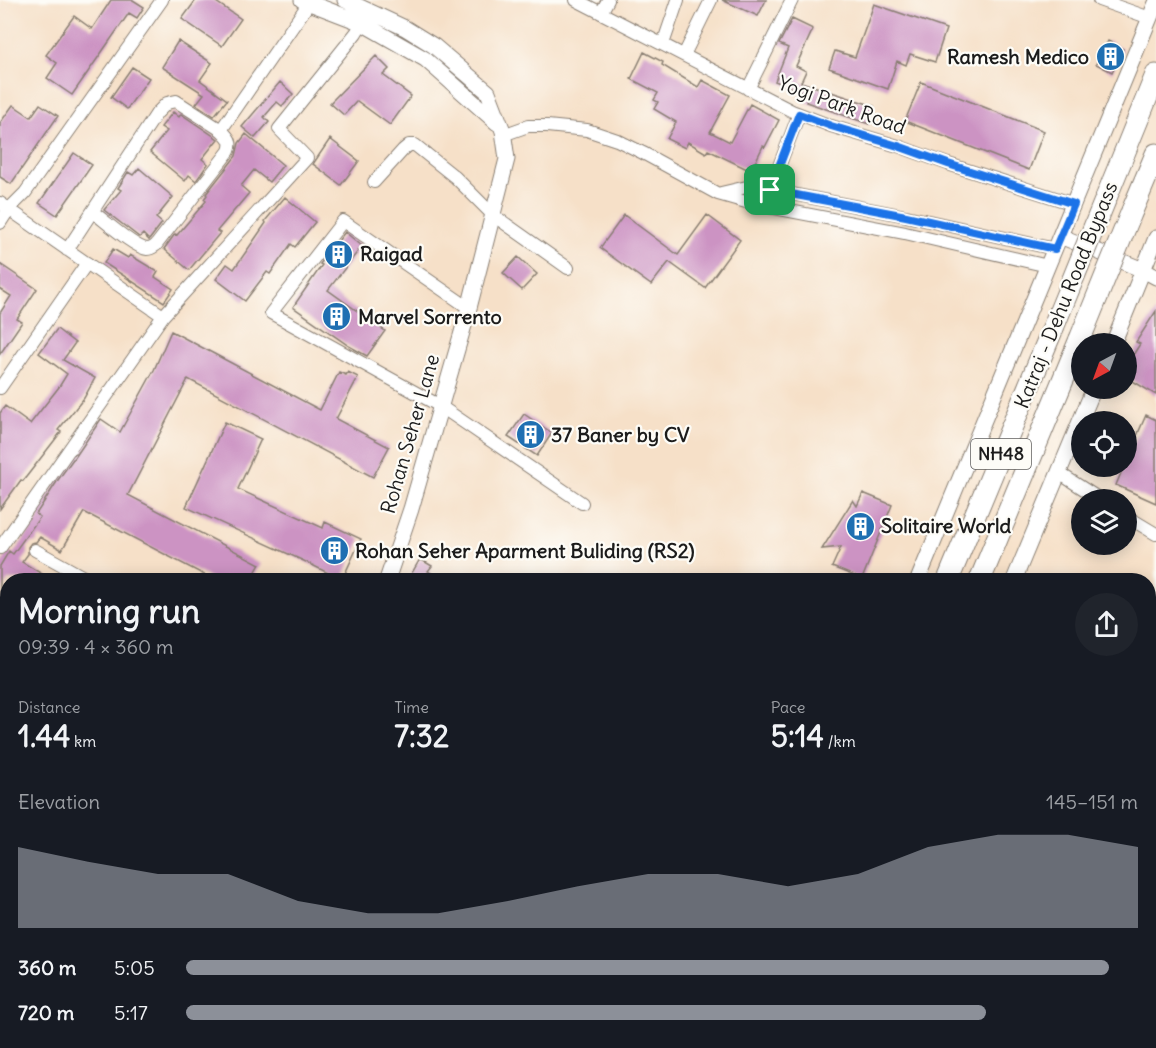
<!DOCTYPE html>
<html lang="en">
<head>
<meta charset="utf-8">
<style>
  :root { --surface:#171b24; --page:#20242c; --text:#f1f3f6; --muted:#9ea1a6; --accent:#8c9099 }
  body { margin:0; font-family:Delius,sans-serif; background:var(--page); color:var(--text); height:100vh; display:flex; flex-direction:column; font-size:22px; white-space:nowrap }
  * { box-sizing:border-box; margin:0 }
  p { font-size:20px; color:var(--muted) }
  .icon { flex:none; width:33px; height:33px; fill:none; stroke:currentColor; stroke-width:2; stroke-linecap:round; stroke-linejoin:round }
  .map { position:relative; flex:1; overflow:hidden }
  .details { position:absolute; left:0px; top:573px; width:1156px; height:476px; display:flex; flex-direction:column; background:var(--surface); border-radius:24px 24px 0 0; box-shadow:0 3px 15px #0003 }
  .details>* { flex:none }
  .needle { width:39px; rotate:221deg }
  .fabs { position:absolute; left:1071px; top:333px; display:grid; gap:12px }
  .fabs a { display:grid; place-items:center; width:66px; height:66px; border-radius:50%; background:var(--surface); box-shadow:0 3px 15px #0003; font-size:30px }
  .pin { position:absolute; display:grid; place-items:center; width:51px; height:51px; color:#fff; margin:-26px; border-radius:12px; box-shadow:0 3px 9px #0006 }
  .round { display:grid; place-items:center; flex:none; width:63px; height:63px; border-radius:32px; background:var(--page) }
  .head { display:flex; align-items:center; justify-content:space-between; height:102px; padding:0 18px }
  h1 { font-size:33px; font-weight:700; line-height:45px }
  .figures { display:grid; grid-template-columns:repeat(3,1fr); gap:9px; height:102px; padding:6px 18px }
  .figures div { display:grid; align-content:center }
  .figures b { font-size:30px; font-weight:700 }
  .figures small { font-size:16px; font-weight:400 }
  .figures p { font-size:16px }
  .chart { height:168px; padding:12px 18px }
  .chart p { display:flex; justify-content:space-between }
  .chart svg { width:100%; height:108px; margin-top:6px; fill:var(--accent); opacity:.7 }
  ul { padding:0 18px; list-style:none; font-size:20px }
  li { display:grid; grid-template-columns:96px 72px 1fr; align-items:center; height:45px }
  li i { height:15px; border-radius:8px; background:var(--accent) }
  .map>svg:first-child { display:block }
  .green { fill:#add580; stroke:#64784e; stroke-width:1.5 }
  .building { fill:#cc93c3 }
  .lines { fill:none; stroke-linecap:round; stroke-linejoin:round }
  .minor-casing { stroke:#897e72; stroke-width:14 }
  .tertiary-casing { stroke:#897e72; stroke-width:17 }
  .secondary-casing { stroke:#897e72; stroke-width:20 }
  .trunk-casing { stroke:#897e72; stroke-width:23 }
  .minor { stroke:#fff; stroke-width:12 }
  .tertiary { stroke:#fff; stroke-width:15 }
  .secondary { stroke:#fff; stroke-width:18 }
  .trunk { stroke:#fff; stroke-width:21 }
  .trunk-bridge-casing { stroke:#897e72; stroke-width:23; stroke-linecap:butt }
  .trunk-bridge { stroke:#fff; stroke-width:21 }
  .route-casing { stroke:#fff; stroke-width:12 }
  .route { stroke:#1a73e8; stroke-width:8 }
  .labels { text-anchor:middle; stroke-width:4.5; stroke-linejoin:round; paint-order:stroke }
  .shield { fill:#fdfcf7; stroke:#605f5e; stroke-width:1.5 }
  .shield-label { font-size:18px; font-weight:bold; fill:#1c1c1c }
  .poi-label { font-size:20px; font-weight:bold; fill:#1c1c1c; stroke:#fdfcf7; text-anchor:start }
  .street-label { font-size:20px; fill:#1c1c1c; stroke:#fdfcf7 }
</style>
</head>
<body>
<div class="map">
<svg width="1156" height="1048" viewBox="0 0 1156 1048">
  <rect width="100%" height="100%" fill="#fdfcf7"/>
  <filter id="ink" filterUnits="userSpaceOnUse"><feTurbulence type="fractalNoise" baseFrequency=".0167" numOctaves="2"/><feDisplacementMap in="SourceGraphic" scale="12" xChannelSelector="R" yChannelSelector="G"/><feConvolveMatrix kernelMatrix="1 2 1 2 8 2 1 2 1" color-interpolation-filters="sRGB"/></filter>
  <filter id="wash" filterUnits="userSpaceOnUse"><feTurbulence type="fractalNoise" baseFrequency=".008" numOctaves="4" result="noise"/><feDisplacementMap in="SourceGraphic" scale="24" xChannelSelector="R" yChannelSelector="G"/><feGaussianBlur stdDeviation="1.35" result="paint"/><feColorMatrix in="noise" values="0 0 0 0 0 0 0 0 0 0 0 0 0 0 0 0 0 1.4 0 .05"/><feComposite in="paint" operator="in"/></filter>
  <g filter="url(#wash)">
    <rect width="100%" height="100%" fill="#f6e0c8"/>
    <path class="green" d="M 190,1041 L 530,1041 L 527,1048 L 211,1048 Z"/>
    <g id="blocks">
      <path class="building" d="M 111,0 L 133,0 L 144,7 L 137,18 L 129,13 L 72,95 L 47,78 L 57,63 L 46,55 L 74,16 L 92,29 Z
        M 196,0 L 213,0 L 241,19 L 222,46 L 182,19 Z
        M 722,0 L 766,0 L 758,16 Z
        M 874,4 L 946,29 L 935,62 L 910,54 L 906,65 L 897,61 L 888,89 L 829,68 L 835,51 L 855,57 Z
        M 792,19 L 813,29 L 796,66 L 806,71 L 801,82 L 874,106 L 869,124 L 806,102 L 808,94 L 775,81 L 788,48 L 779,44 Z
        M 178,41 L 212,63 L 200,80 L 227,100 L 214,116 L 196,104 L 204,94 L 162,67 Z
        M 1108,41 L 1123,49 L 1112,72 L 1096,64 Z
        M 644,52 L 663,62 L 662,65 L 698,87 L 702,80 L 730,95 L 710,132 L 730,142 L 750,104 L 779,120 L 765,147 L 763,146 L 751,171 L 708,150 L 706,153 L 688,142 L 685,148 L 667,139 L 676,122 L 654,109 L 658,102 L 654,100 L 658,93 L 631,79 Z
        M 376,56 L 389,69 L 383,75 L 411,96 L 390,125 L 357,101 L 344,115 L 330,103 Z
        M 132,67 L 149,78 L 127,109 L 111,97 Z
        M 280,82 L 293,94 L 282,106 L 277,102 L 264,117 L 269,122 L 255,138 L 242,127 Z
        M 921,82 L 1044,131 L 1029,170 L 905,121 Z
        M 40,104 L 58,116 L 11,184 L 0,177 L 0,123 L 13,105 L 31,117 Z
        M 173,112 L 179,117 L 181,114 L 218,139 L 202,159 L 208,164 L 196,181 L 189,175 L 185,181 L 150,152 L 167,131 L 161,127 Z
        M 246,134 L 283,165 L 269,182 L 254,170 L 241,186 L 249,193 L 217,231 L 220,233 L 189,270 L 164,249 L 175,234 L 177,235 L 206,201 L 204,199 L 207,195 L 206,194 L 236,156 L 239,143 Z
        M 330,139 L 359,161 L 341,185 L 313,164 Z
        M 74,153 L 92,165 L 57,215 L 39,203 Z
        M 139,168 L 173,197 L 156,218 L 162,223 L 149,240 L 143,234 L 140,237 L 139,237 L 104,210 L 121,190 L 118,188 L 128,172 L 133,175 Z
        M 285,197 L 315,222 L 295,247 L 291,244 L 270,274 L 267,272 L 245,301 L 216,279 L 227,264 L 234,269 L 266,223 L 265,221 Z
        M 624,215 L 678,255 L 707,215 L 740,240 L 705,288 L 669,262 L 651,285 L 600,248 Z
        M 345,232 L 362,246 L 328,290 L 385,331 L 367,356 L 349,346 L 293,307 L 322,265 L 320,264 Z
        M 113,249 L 128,258 L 130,255 L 158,272 L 155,277 L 173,289 L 164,302 L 104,263 Z
        M 518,257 L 537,274 L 522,290 L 503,273 Z
        M 0,264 L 37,289 L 17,319 L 22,322 L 0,354 L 0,313 L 11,296 L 0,289 Z
        M 1156,311 L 1156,395 L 1126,377 L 1126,366 L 1140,344 L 1136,342 Z
        M 57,329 L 75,343 L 63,360 L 95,378 L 84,398 L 58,430 L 61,432 L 23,481 L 21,480 L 0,509 L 0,413 L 5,406 L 30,424 L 59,387 L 67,374 L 39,353 Z
        M 171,331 L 320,410 L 339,372 L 346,375 L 348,372 L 358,377 L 336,419 L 389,447 L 373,477 L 188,379 L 128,495 L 260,564 L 251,580 L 214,580 L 84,512 L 62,550 L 40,537 L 36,542 L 31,543 L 28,547 L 28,554 L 22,562 L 52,580 L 8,580 L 0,593 L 0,566 L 9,551 L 13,554 L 40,517 L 36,514 L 58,480 L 73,459 L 74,459 L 101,419 L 120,432 L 154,370 Z
        M 524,414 L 552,433 L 537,456 L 508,437 Z
        M 1146,415 L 1156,420 L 1156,503 L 1116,485 L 1124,466 L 1126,466 L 1126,461 Z
        M 225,422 L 261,439 L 238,489 L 323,528 L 325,522 L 361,539 L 342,580 L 306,562 L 186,507 Z
        M 863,493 L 892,505 L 862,579 L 832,567 L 841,547 L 822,549 L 853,500 L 857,506 Z
        M 420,559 L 432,566 L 428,571 L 431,573 L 427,580 L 408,580 Z"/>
    </g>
  </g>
  <g filter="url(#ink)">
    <use href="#blocks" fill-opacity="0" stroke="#897e72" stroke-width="1.5"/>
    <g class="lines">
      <defs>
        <path id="minor" d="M 576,0 L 792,111 L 831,126 L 898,146 L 948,164 L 1074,204
          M 1099,0 L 1150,18
          M 601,13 L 608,0
          M 663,44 L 678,0
          M 684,55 L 711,0
          M 748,89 L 792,0
          M 503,135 L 528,126 L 547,126 L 587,130 L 617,140 L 643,153 L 718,194 L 753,204 L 905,233 L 1048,266
          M 374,182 L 403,150 L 409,145 L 415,145 L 455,177 L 493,215 L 568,268
          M 770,190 L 799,114
          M 721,193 L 751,186 L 906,216 L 1055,249
          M 0,203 L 163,316
          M 93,212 C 104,220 135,248 147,249 C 152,249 153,247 156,245 L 229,151 C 233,141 228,137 221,130
          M 0,223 L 9,209 L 25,193 L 162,0
          M 67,250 L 157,113 L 167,103 L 176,101 L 221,130 L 309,3
          M 469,308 L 343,221 L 271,313 L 440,406 L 582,503
          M 0,388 L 87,263
          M 1059,473 L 1101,500
          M 1126,516 L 1156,534
          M 0,548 L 163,316 L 307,158 L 279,129 L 356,33 L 362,23
          M 35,550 L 89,580
          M 0,650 L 8,653
          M 1149,765 L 1156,762
          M 1149,872 L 1156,875
          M 1149,902 L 1156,906
          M 834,1041 L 836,1048
          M 873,1048 L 879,1041"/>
        <path id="tertiary" d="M 302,0 L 362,23 L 425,59 L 497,123
          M 345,0 L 405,28 L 434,46 L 488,92 L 503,131 L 507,159 L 469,308 L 411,509 L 387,580
          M 1060,236 L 1143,270 L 1156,277
          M 1113,344 L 1156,238
          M 918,580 L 1156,3
          M 1014,580 L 1094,388
          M 721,1048 L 724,1041
          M 818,1048 L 821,1041"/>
        <path id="secondary" d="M 0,982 L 8,985
          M 0,1004 L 8,1007
          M 101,1041 L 122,1048
          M 164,1041 L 185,1048"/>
        <path id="trunk" d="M 1106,198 L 1156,75
          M 1132,211 L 1156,154
          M 948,580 L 1053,328
          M 980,580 L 1080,339
          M 755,1048 L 758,1041
          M 787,1048 L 790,1041"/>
      </defs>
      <use href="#minor" class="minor-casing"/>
      <use href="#tertiary" class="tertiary-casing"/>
      <use href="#secondary" class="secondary-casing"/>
      <use href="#trunk" class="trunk-casing"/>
      <use href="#minor" class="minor"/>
      <use href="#tertiary" class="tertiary"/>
      <use href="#secondary" class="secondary"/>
      <use href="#trunk" class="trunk"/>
      <defs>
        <path id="trunk-bridge" d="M 1053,328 L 1106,198
          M 1080,339 L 1132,211"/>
      </defs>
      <use href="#trunk-bridge" class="trunk-bridge-casing"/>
      <use href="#trunk-bridge" class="trunk-bridge"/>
    </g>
  </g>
  <g class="lines" filter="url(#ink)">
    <defs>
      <path id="route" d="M 799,114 L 831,126 L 898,146 L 948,164 L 1074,204 L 1055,249 L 906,216 L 770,190 Z"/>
    </defs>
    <use href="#route" class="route-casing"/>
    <use href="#route" class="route"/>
  </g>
  <defs>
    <symbol id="building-disc" viewBox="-11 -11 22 22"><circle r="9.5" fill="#1f6fb2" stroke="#fdfcf7"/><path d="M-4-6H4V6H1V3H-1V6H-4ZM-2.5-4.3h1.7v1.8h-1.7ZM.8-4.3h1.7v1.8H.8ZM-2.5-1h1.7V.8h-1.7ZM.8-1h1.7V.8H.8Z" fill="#fff"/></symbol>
  </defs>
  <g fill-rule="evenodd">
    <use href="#building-disc" x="1094" y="40" width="33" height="33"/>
    <use href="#building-disc" x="322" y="238" width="33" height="33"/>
    <use href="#building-disc" x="320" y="300" width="33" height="33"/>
    <use href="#building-disc" x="514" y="418" width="33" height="33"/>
    <use href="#building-disc" x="844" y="510" width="33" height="33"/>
    <use href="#building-disc" x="318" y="534" width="33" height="33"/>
  </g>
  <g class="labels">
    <rect class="shield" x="971" y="439" width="60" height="30" rx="4.5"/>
    <g class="shield-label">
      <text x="1001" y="460">NH48</text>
    </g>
    <g class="poi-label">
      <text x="1089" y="64" text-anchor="end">Ramesh Medico</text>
      <text x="360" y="261">Raigad</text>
      <text x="358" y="324">Marvel Sorrento</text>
      <text x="551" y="442">37 Baner by CV</text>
      <text x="881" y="533">Solitaire World</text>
      <text x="355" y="558">Rohan Seher Aparment Buliding (RS2)</text>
    </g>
    <g class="street-label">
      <text transform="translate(842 105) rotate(20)" y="7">Yogi Park Road</text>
      <text transform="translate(1066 295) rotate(-68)" y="7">Katraj - Dehu Road Bypass</text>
      <text transform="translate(410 434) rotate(-74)" y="7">Rohan Seher Lane</text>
    </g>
  </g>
</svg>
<div class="fabs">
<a><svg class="needle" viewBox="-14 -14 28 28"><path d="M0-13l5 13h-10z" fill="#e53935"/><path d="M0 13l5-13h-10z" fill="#9ea1a6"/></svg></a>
<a><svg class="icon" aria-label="locate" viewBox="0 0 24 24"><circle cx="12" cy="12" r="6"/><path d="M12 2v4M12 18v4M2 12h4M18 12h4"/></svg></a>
<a><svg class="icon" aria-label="layers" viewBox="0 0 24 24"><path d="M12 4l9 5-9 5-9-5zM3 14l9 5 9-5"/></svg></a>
</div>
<div class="pin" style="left:770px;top:190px;background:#1e9e55"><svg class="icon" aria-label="arrive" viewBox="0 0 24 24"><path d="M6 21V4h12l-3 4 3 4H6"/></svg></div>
<section class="details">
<div class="head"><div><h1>Morning run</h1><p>09:39 · 4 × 360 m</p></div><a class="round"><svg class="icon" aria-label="share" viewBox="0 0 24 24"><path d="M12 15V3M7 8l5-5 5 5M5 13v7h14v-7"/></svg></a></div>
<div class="figures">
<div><p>Distance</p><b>1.44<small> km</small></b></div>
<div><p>Time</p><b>7:32</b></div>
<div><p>Pace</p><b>5:14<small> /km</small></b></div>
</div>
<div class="chart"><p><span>Elevation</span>145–151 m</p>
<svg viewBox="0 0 160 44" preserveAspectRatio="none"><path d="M0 44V11L10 17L20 22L30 22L40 33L50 38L60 38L70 33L80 27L90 22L100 22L110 27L120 22L130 11L140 6L150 6L160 11V44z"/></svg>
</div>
<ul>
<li><b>360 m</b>5:05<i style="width:97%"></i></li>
<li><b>720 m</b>5:17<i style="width:84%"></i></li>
</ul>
</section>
</div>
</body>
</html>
